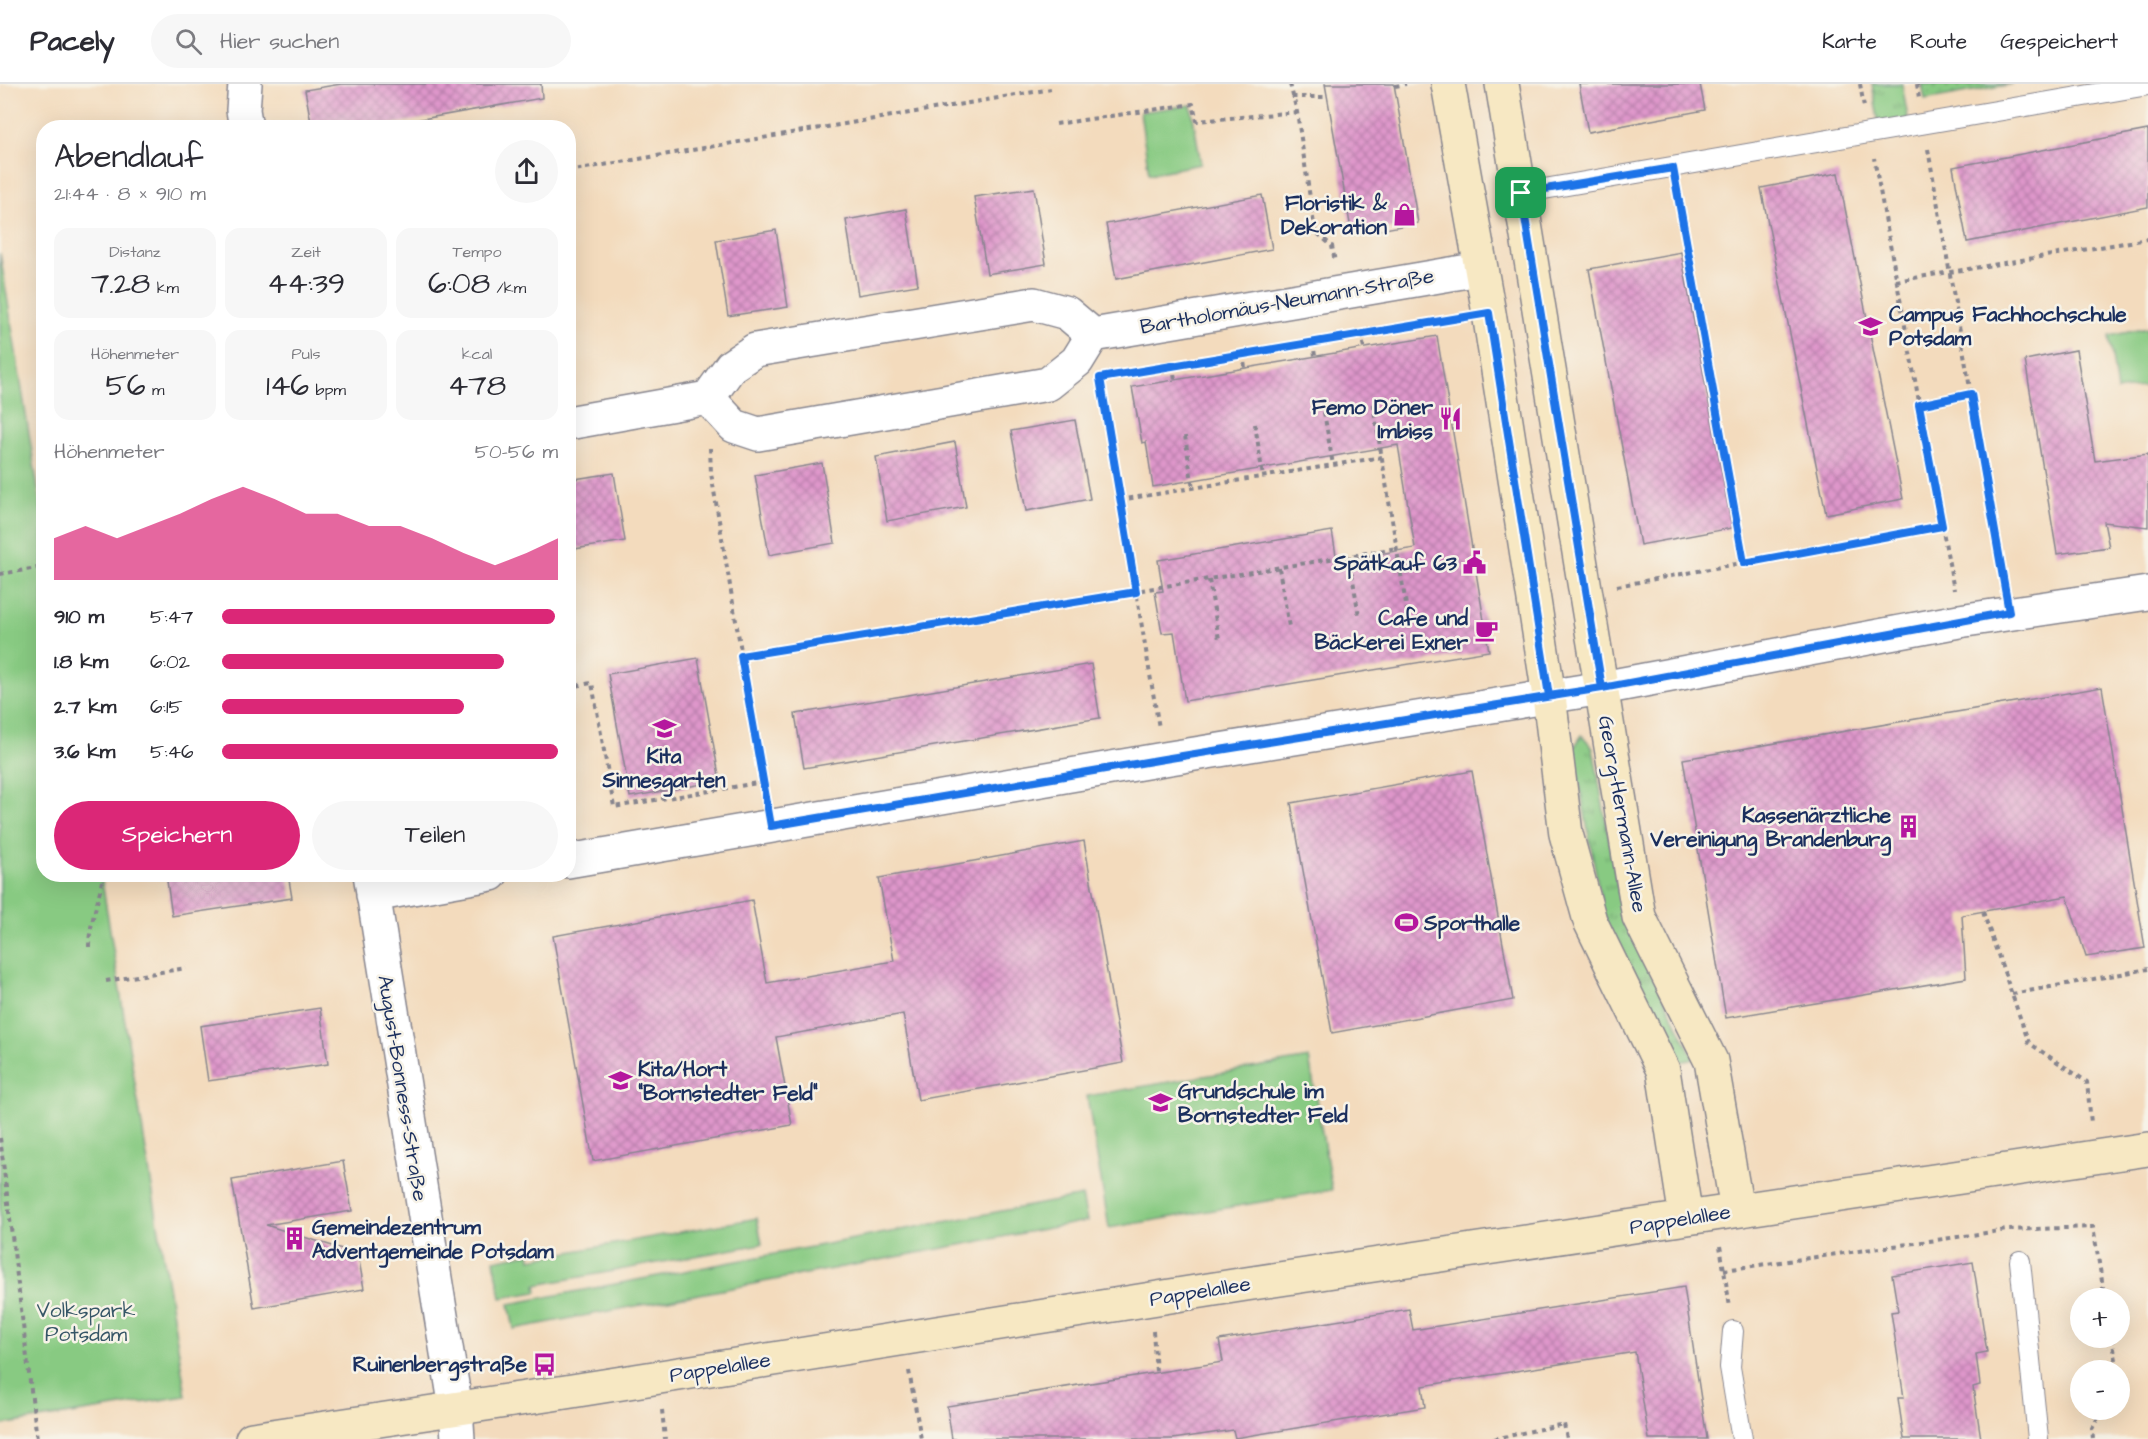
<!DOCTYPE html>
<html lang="de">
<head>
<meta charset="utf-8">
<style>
  :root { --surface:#fff; --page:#f7f7f7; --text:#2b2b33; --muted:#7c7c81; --line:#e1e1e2; --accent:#db2777 }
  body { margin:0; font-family:"Architects Daughter",sans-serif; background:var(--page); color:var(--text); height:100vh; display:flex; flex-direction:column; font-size:22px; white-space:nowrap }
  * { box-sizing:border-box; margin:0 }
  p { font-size:20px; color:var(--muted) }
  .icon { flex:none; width:33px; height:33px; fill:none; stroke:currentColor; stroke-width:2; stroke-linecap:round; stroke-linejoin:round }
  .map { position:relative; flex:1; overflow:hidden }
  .panel { position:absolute; left:36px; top:36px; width:540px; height:762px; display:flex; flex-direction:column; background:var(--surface); border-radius:24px; box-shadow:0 6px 24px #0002 }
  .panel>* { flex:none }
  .tools { position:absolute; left:2070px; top:1204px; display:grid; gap:12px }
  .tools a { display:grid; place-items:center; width:60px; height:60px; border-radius:50%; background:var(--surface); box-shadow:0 6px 24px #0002; font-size:30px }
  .pin { position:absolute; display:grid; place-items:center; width:51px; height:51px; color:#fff; margin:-26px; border-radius:12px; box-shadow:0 3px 9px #0006 }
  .round { display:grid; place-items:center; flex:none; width:63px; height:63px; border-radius:32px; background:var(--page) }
  .head { display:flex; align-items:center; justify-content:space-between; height:102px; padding:0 18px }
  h1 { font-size:33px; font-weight:600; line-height:45px }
  .stats { display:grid; grid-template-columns:repeat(3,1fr); gap:9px; height:102px; padding:6px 18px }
  .stats div { display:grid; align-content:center; border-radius:15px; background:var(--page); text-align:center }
  .stats b { font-size:30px; font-weight:600 }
  .stats small { font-size:16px; font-weight:400 }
  .stats p { font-size:16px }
  .chart { height:168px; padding:12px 18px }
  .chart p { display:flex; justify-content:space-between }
  .chart svg { width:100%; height:108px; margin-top:6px; fill:var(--accent); opacity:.7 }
  .primary-button { display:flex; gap:12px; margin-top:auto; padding:12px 18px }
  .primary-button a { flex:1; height:69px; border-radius:36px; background:var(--accent); color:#fff; font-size:24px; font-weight:600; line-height:69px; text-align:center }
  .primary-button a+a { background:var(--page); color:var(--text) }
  ul { padding:0 18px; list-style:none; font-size:20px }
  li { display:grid; grid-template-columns:96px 72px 1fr; align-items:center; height:45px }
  li i { height:15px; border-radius:8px; background:var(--accent) }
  header { display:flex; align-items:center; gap:36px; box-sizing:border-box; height:84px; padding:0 30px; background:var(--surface); border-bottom:2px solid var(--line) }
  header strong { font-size:28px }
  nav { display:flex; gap:33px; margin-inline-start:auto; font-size:21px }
  .search { width:420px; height:54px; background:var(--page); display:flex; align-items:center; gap:15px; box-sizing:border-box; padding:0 21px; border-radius:33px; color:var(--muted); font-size:22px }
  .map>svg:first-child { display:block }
  .grass { fill:url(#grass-tufts); stroke:#527c70; stroke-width:1.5 }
  .park { fill:#88ca82; stroke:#527c70; stroke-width:1.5 }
  .garden { fill:url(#garden-dots); stroke:#527c70; stroke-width:1.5 }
  .building { fill:url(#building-cross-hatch) }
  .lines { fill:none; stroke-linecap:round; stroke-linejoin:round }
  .lane-casing { stroke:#87858e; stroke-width:22 }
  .street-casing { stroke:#87858e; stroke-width:36 }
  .secondary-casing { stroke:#87858e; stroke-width:36 }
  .path { stroke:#87858e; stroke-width:4; stroke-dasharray:4.5 4.5; stroke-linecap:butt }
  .lane { stroke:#fff; stroke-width:20 }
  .street { stroke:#fff; stroke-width:33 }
  .secondary { stroke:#f7e8c3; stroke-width:33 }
  .route-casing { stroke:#fff; stroke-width:12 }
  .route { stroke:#1a73e8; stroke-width:8 }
  .labels { text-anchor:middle; stroke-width:5; stroke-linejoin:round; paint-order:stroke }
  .poi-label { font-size:21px; font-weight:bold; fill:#1b2f5e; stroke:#f7f3e8; text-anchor:end }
  .street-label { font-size:21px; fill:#1b2f5e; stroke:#f7f3e8 }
  .park-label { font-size:21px; fill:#365667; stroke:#f7f3e8 }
</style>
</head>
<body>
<header>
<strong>Pacely</strong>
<div class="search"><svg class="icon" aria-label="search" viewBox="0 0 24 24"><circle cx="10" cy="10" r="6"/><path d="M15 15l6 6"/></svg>Hier suchen</div>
<nav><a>Karte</a><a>Route</a><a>Gespeichert</a></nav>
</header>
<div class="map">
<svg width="2148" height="1355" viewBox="0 0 2148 1355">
  <defs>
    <pattern id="grass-tufts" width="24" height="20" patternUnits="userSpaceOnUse" patternTransform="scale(1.5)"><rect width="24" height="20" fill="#88ca82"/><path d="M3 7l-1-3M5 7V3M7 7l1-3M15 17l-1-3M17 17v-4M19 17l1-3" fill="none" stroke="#6ea46e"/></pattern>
    <pattern id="garden-dots" width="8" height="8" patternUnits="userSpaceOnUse" patternTransform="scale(1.5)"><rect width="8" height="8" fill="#88ca82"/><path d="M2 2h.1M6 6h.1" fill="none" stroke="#6ea46e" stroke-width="1.8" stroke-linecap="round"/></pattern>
    <pattern id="building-cross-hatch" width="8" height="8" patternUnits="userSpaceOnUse" patternTransform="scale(1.5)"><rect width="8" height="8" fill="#df97cb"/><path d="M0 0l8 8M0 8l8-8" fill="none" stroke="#b47ca8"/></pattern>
  </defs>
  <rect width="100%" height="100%" fill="#f7f3e8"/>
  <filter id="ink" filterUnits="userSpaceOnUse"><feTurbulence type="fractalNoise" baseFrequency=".0167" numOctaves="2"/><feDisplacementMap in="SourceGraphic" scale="12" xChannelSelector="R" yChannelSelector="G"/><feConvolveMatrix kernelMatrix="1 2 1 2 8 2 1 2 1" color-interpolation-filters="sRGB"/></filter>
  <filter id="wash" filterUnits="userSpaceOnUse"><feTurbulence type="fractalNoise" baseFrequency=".008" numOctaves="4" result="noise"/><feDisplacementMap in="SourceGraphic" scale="24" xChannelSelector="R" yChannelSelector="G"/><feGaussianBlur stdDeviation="1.35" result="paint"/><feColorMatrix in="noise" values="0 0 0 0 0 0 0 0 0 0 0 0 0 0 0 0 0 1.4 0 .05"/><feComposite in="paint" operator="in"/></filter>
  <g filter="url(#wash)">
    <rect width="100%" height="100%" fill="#f3dbbd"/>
    <path class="grass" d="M 1872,0 L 1902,0 L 1908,35 L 1879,41 Z
      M 1582,651 L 1593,664 L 1622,829 L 1694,975 L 1675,979 L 1604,834 L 1573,665 Z"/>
    <path class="park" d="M 1191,21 L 1201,80 L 1149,90 L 1140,28 Z
      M 0,169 L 43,436 L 44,790 L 101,791 L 186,1312 L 0,1341 Z
      M 2148,244 L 2148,302 L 2117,307 L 2109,252 Z
      M 1309,974 L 1332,1106 L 1109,1144 L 1087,1012 Z
      M 1082,1112 L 1087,1137 L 514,1245 L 509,1220 Z
      M 757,1134 L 762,1160 L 536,1201 L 537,1208 L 501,1214 L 494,1176 L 530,1169 L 531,1175 Z"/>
    <path class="garden" d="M 1922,0 L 2012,0 L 1925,16 Z"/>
    <g id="blocks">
      <path class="building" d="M 341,0 L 541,0 L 542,14 L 371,44 L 312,44 L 305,6 Z
        M 1325,0 L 1394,0 L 1418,139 L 1352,151 Z
        M 1579,0 L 1700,0 L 1705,26 L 1588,48 Z
        M 2148,46 L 2148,123 L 1967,158 L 1953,83 Z
        M 1838,89 L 1903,415 L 1826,430 L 1761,104 Z
        M 1034,104 L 1046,180 L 987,190 L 974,113 Z
        M 1262,111 L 1272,165 L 1116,195 L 1106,140 Z
        M 906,125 L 918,201 L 858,211 L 846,136 Z
        M 776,146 L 788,223 L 728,232 L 716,156 Z
        M 1681,168 L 1732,444 L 1640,461 L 1589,185 Z
        M 1437,252 L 1489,567 L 1185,617 L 1174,548 L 1162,549 L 1155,508 L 1163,507 L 1158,476 L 1332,447 L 1337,477 L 1415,464 L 1398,361 L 1153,403 L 1146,358 L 1142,359 L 1132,303 Z
        M 2076,266 L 2095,377 L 2148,370 L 2148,443 L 2104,438 L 2109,463 L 2057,470 L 2025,276 Z
        M 1075,336 L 1090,415 L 1026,427 L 1011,347 Z
        M 955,358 L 966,423 L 887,437 L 876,373 Z
        M 822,379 L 835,459 L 769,471 L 755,391 Z
        M 614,389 L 625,457 L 568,466 L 568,396 Z
        M 698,574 L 720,697 L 630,713 L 608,590 Z
        M 1091,580 L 1100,634 L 804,684 L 795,630 Z
        M 2102,603 L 2145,864 L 2086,873 L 2067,812 L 1962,831 L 1966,894 L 1726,934 L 1683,675 Z
        M 1472,687 L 1513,916 L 1332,949 L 1291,719 Z
        M 1084,757 L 1123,979 L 918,1016 L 903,930 L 776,953 L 792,1041 L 593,1077 L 553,852 L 752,816 L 767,899 L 894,877 L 879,794 Z
        M 166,790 L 288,790 L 292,814 L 172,832 Z
        M 320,924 L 328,980 L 208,997 L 200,942 Z
        M 343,1077 L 352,1127 L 266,1141 L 358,1170 L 364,1205 L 254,1224 L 232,1096 Z
        M 1973,1178 L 1987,1268 L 1976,1270 L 1980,1301 L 1973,1303 L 1981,1355 L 1904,1355 L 1898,1314 L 1904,1314 L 1891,1228 L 1898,1227 L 1892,1191 Z
        M 1684,1203 L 1707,1355 L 1649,1355 L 1635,1268 L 1422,1302 L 1425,1323 L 1235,1354 L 1233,1346 L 1173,1355 L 952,1355 L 947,1322 L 1223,1278 L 1219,1256 L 1409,1225 L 1413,1246 Z"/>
    </g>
  </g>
  <g filter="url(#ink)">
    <use href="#blocks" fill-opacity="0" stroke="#87858e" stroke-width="1.5"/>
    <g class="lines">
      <defs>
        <path id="lane" d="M 1521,109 L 2148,1
          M 2020,1177 L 2038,1355
          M 1733,1247 L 1730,1283 L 1742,1355"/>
        <path id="street" d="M 245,0 L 243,26 L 246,44
          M 708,314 L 734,342 L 758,350 L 1048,300 L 1077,277 L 1093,251
          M 568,339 L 708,314 L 731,282 L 755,266 L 1034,220 L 1067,229 L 1093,251 L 1480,185
          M 568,777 L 1164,675 L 1602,604 L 1959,537 L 2148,509
          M 370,790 L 456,1325 L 458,1355
          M 373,811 L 491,790"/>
        <path id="secondary" d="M 1448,0 L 1489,229 L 1549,612 L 1566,750 L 1590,837 L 1663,986 L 1686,1134
          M 1502,0 L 1639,833 L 1711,977 L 1737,1126
          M 252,1355 L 553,1310 L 1246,1200 L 2148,1065"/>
      </defs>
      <use href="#lane" class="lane-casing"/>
      <use href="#street" class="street-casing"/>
      <use href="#secondary" class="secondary-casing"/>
      <path class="path" d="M 1290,0 L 1297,28 L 1315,147 L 1332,162 L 1335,178
        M 1860,0 L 1864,23
        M 1917,0 L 1919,14
        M 1395,2 L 1406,0
        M 1292,13 L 1328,13
        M 1056,40 L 1193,20 L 1197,37 L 1297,28
        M 1928,65 L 2004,498
        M 568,87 L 1051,5
        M 1677,108 L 1744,478
        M 1896,197 L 2148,155
        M 1361,250 L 1364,264
        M 1313,258 L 1315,272
        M 1243,270 L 1245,284
        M 1173,281 L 1175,296
        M 1107,293 L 1457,234
        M 1101,299 L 1159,644
        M 1373,320 L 1407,527
        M 1919,321 L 1971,310
        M 1324,328 L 1333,381
        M 1255,340 L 1263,393
        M 1185,352 L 1193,404
        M 710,364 L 711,389 L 765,709
        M 1120,416 L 1382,373
        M 1942,442 L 1954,506
        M 1349,472 L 1359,532
        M 1279,484 L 1289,543
        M 0,490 L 44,483
        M 1209,496 L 1219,555
        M 1617,502 L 1942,442 L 1874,74
        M 741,572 L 1397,464
        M 568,603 L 592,599 L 614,723 L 763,698
        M 1983,828 L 2029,959 L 2087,998 L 2091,1039
        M 89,863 C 89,839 100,815 103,790
        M 106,897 L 186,884
        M 2012,910 L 2148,885
        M 0,1054 L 37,1355
        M 1720,1162 L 1730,1223
        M 1724,1186 L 2007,1146 L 2093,1143 L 2105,1215
        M 1153,1247 L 1156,1288
        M 2112,1254 L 2118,1287
        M 909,1287 L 921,1355
        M 662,1326 L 665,1355
        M 1494,1355 L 1564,1340 L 1567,1355
        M 2093,1355 L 2092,1345 L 2102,1326"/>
      <use href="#lane" class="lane"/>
      <use href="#street" class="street"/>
      <use href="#secondary" class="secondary"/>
    </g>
  </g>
  <g class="lines" filter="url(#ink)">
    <defs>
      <path id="route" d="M 1521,109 L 1602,604 L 1164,675 L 771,742 L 741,572 L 1136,508 L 1100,294 L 1489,229 L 1549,612 L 1602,604 L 2009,528 L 1971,310 L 1919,321 L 1942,442 L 1744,479 L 1673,84 L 1521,109"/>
    </defs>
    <use href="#route" class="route-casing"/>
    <use href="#route" class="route"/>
  </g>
  <defs>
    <symbol id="shop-bare" viewBox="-9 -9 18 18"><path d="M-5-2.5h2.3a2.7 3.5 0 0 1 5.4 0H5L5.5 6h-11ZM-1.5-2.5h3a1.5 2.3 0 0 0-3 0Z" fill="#b5179e" stroke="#f7f3e8" stroke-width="2.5" paint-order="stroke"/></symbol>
    <symbol id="university-bare" viewBox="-9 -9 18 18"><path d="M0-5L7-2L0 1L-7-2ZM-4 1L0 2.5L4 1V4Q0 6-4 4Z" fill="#b5179e" stroke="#f7f3e8" stroke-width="2.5" paint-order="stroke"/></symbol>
    <symbol id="restaurant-bare" viewBox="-9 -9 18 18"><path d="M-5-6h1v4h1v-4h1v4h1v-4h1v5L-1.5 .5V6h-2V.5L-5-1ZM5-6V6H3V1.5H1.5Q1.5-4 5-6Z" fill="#b5179e" stroke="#f7f3e8" stroke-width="2.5" paint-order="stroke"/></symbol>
    <symbol id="civic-bare" viewBox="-9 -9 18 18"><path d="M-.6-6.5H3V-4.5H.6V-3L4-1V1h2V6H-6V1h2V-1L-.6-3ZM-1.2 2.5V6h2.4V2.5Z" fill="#b5179e" stroke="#f7f3e8" stroke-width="2.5" paint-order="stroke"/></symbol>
    <symbol id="cafe-bare" viewBox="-9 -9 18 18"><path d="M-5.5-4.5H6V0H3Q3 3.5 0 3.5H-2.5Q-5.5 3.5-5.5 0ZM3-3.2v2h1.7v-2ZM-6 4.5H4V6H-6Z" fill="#b5179e" stroke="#f7f3e8" stroke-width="2.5" paint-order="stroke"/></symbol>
    <symbol id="school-bare" viewBox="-9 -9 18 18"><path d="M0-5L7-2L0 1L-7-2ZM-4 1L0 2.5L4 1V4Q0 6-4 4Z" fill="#b5179e" stroke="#f7f3e8" stroke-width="2.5" paint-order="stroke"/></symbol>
    <symbol id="building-bare" viewBox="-9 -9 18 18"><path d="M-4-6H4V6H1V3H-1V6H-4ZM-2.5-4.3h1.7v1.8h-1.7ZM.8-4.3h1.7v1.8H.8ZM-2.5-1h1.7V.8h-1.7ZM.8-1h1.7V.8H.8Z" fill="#b5179e" stroke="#f7f3e8" stroke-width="2.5" paint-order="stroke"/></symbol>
    <symbol id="stadium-bare" viewBox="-9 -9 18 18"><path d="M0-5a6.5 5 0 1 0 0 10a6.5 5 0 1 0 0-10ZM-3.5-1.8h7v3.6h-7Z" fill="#b5179e" stroke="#f7f3e8" stroke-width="2.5" paint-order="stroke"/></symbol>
    <symbol id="bus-bare" viewBox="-9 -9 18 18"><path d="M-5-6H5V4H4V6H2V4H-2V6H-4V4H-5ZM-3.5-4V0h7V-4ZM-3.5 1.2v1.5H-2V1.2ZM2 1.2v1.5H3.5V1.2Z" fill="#b5179e" stroke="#f7f3e8" stroke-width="2.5" paint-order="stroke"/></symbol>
  </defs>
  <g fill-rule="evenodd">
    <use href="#shop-bare" x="1388" y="114" width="33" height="33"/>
    <use href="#university-bare" x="1854" y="226" width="33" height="33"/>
    <use href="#restaurant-bare" x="1434" y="318" width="33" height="33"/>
    <use href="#civic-bare" x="1458" y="462" width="33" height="33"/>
    <use href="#cafe-bare" x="1470" y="530" width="33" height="33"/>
    <use href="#school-bare" x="648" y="628" width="33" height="33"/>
    <use href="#building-bare" x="1892" y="726" width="33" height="33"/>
    <use href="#stadium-bare" x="1390" y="822" width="33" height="33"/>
    <use href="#school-bare" x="604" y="980" width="33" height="33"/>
    <use href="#school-bare" x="1144" y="1002" width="33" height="33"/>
    <use href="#building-bare" x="278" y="1138" width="33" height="33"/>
    <use href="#bus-bare" x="528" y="1264" width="33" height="33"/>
  </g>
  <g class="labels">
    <g class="poi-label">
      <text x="1387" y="126">Floristik &amp;<tspan x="1387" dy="24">Dekoration</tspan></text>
      <text x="1889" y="237" text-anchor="start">Campus Fachhochschule<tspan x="1889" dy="24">Potsdam</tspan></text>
      <text x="1433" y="330">Femo Döner<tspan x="1433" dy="24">Imbiss</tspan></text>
      <text x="1457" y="486">Spätkauf 63</text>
      <text x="1468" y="541">Cafe und<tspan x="1468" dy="24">Bäckerei Exner</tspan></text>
      <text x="664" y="679" text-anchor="middle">Kita<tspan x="664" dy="24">Sinnesgarten</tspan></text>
      <text x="1891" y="738">Kassenärztliche<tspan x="1891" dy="24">Vereinigung Brandenburg</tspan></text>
      <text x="1424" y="846" text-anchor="start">Sporthalle</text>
      <text x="638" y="992" text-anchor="start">Kita/Hort<tspan x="638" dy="24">"Bornstedter Feld"</tspan></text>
      <text x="1178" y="1014" text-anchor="start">Grundschule im<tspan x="1178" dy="24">Bornstedter Feld</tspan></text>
      <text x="312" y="1150" text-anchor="start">Gemeindezentrum<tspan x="312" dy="24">Adventgemeinde Potsdam</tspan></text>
      <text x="527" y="1287">Ruinenbergstraße</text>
    </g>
    <g class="street-label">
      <text transform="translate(1287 217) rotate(-10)" y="7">Bartholomäus-Neumann-Straße</text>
      <text transform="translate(1623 730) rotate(80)" y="7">Georg-Hermann-Allee</text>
      <text transform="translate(403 1004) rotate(81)" y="7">August-Bonness-Straße</text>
      <text transform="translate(1680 1135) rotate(-9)" y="7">Pappelallee</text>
      <text transform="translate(1200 1207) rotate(-9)" y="7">Pappelallee</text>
      <text transform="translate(720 1283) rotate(-9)" y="7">Pappelallee</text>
    </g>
    <g class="park-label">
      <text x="86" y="1233">Volkspark<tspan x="86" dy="24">Potsdam</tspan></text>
    </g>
  </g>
</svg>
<div class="tools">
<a>+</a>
<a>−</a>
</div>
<div class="pin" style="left:1521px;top:109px;background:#1e9e55"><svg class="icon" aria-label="arrive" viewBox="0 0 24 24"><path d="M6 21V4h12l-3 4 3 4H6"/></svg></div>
<section class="panel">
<div class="head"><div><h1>Abendlauf</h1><p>21:44 · 8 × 910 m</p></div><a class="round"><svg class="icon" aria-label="share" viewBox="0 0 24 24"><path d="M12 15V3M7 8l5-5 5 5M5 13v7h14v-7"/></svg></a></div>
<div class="stats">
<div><p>Distanz</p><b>7.28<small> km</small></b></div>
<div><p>Zeit</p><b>44:39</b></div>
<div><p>Tempo</p><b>6:08<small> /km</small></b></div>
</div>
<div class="stats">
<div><p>Höhenmeter</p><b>56<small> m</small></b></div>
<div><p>Puls</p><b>146<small> bpm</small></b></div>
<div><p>kcal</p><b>478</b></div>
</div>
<div class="chart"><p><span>Höhenmeter</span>50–56 m</p>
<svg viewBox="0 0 160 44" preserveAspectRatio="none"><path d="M0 44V27L10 22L20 27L30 22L40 17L50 11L60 6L70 11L80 17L90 17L100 22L110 22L120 27L130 33L140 38L150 33L160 27V44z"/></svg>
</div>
<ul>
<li><b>910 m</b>5:47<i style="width:99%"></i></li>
<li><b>1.8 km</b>6:02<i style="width:84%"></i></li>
<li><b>2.7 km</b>6:15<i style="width:72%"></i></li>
<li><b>3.6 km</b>5:46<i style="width:100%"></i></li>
</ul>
<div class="primary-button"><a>Speichern</a><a>Teilen</a></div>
</section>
</div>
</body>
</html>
